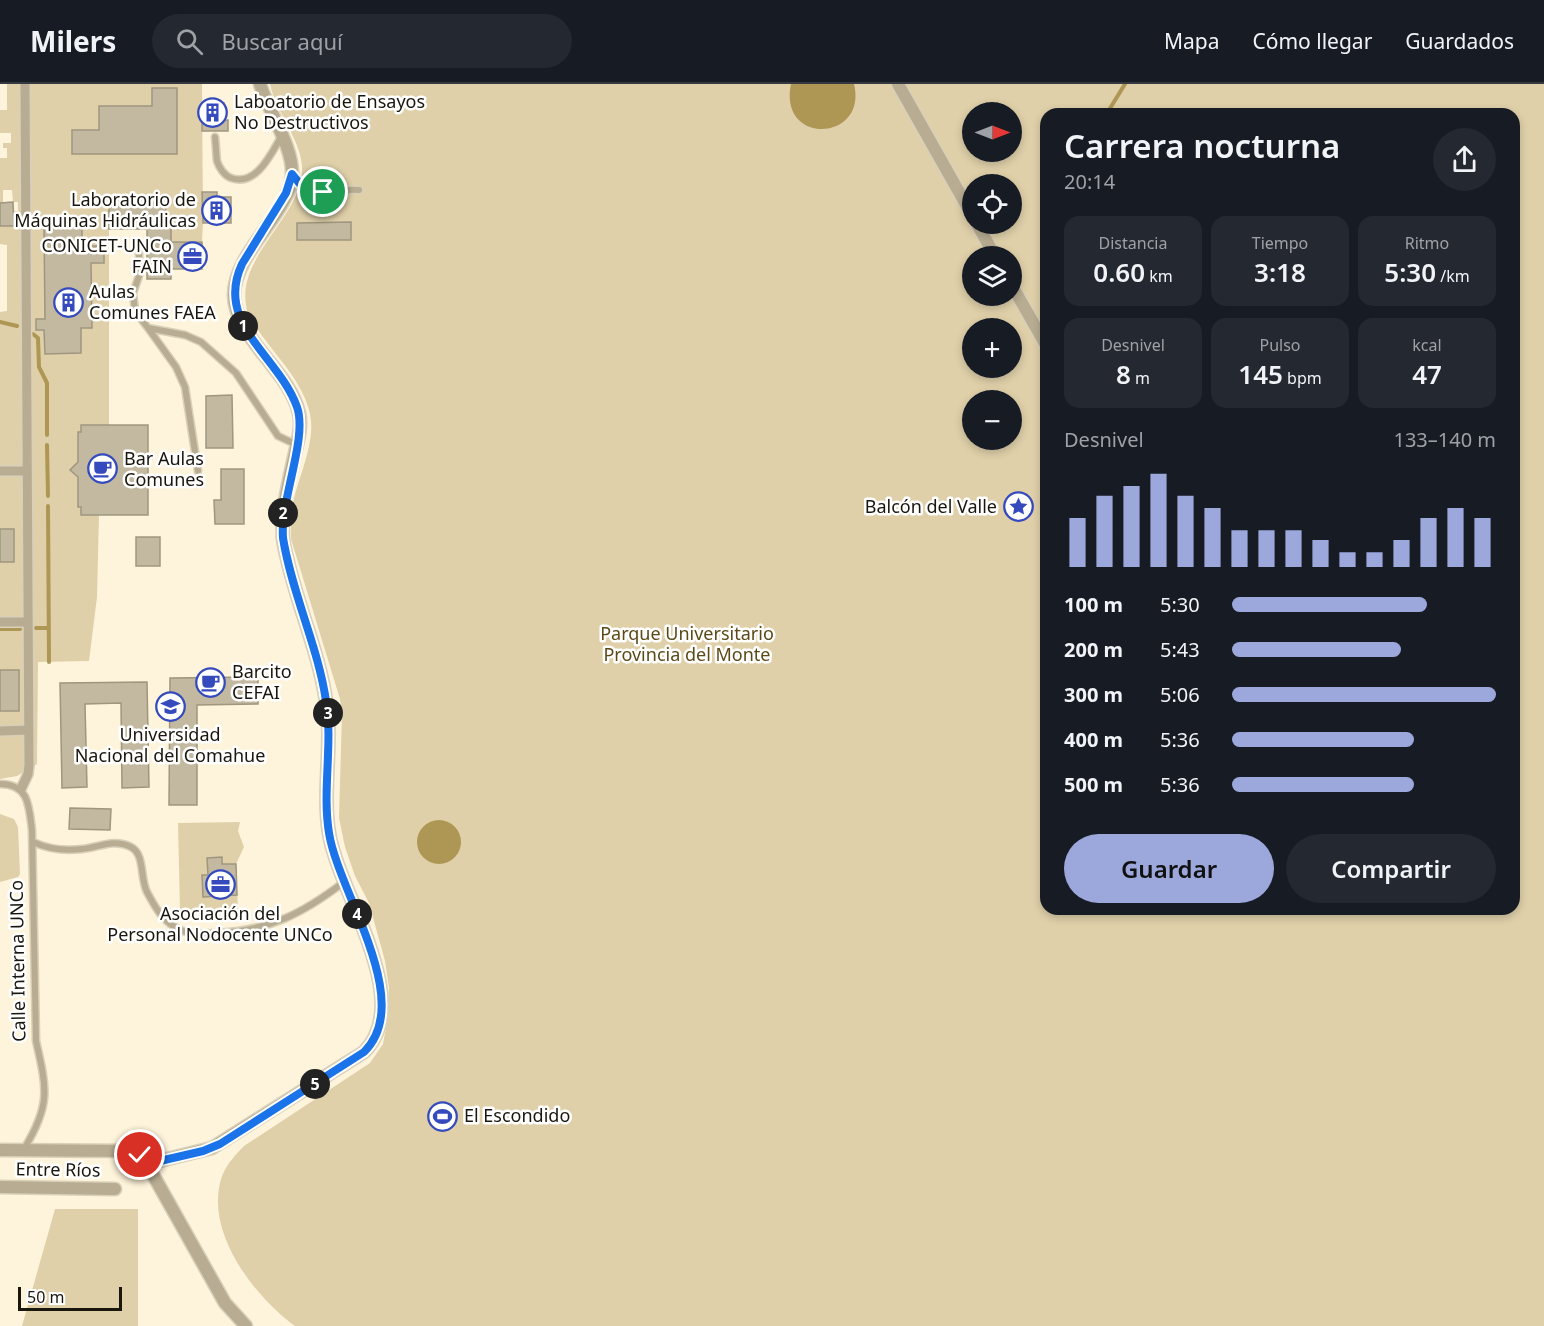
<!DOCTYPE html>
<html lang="es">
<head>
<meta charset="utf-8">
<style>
  :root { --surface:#171b24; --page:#242831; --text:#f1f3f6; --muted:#9ea1a6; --line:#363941; --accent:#9ca7dc }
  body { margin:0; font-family:"Noto Sans",sans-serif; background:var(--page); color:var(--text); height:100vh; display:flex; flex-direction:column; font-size:22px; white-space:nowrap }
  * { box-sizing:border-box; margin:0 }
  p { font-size:20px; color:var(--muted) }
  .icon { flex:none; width:33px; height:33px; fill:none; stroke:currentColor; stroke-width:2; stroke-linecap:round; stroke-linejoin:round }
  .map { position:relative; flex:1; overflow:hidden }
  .side { position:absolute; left:1040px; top:24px; width:480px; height:807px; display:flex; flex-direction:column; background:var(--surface); border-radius:18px; box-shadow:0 3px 9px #0003 }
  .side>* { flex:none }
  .needle { width:39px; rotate:90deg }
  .fabs { position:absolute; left:962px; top:18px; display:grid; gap:12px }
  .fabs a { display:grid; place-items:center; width:60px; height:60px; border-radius:50%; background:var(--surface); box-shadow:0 3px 9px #0003; font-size:30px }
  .scale { position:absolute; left:18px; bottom:15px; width:104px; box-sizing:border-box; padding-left:6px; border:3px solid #19160d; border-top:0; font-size:16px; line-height:21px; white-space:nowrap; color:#19160d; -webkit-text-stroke:4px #fff; paint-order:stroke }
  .pin { position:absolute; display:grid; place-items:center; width:51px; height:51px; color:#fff; margin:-26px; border:3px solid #fff; border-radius:50%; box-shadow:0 2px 6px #0007 }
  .km { position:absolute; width:30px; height:30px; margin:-15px; border-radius:50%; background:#222; color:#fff; font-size:16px; line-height:30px; text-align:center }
  .round { display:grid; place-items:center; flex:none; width:63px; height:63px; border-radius:32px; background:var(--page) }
  .head { display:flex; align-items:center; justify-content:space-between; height:102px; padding:0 24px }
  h1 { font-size:33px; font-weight:600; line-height:45px }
  .figures { display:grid; grid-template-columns:repeat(3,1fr); gap:9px; height:102px; padding:6px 24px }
  .figures div { display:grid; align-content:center; border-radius:15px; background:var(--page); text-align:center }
  .figures b { font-size:26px; font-weight:600 }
  .figures small { font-size:16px; font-weight:400 }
  .figures p { font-size:16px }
  .chart { height:168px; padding:12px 24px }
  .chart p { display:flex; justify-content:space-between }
  .chart svg { width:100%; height:108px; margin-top:6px; stroke:var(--accent); stroke-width:6 }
  .button { display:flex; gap:12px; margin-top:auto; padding:12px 24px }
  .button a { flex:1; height:69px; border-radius:36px; background:var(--accent); color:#111; font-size:24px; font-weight:600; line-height:69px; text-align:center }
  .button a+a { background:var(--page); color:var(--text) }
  ul { padding:0 24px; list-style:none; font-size:20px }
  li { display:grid; grid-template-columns:96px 72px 1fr; align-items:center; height:45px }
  li i { height:15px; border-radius:8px; background:var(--accent) }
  header { display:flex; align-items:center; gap:36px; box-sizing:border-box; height:84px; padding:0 30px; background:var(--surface); border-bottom:2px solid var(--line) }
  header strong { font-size:28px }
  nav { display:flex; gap:33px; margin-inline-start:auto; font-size:21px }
  .search { width:420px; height:54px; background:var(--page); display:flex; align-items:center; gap:15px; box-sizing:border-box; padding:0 21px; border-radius:33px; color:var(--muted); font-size:22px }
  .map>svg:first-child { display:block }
  .green { fill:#dfd0a9; fill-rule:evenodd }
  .water { fill:#ae9655 }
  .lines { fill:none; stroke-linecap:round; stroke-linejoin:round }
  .stream { stroke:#ae9655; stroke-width:4 }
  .building { fill:#c2b9a0; stroke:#9f967f; stroke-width:1.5 }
  .service-casing { stroke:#d9d0ba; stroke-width:9 }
  .pedestrian-casing { stroke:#d9d0ba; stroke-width:12 }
  .minor-casing { stroke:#d9d0ba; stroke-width:15 }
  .service { stroke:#b8ad92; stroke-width:6 }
  .pedestrian { stroke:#b8ad92; stroke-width:9 }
  .minor { stroke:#b8ad92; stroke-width:12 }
  .route-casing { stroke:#fff; stroke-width:12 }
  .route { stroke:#1a73e8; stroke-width:8 }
  .labels { text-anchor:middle; stroke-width:5; stroke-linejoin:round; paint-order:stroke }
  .poi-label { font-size:18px; fill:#19160d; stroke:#fff; text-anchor:start }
  .park-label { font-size:18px; fill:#5b4917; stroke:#fff }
  .street-label { font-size:18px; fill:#19160d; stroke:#fff }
</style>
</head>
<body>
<header>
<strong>Milers</strong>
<div class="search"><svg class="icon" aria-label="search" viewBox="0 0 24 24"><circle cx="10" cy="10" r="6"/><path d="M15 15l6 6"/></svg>Buscar aquí</div>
<nav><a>Mapa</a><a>Cómo llegar</a><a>Guardados</a></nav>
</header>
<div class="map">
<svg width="1544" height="1242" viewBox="0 0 1544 1242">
  <rect width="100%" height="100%" fill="#fef4db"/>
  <path class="green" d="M 7,0 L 202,0 L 203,139 L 202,157 L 171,158 L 166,119 L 109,119 L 109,341 L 81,341 L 81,348 L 78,349 L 78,378 L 71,386 L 78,393 L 78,422 L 81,423 L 81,431 L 99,431 L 97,513 L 89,577 L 38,578 L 37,680 L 17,692 L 0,695 L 0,478 L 14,477 L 14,446 L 0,445 L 0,228 L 7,227 L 7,161 L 0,160 L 0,142 L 14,142 L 14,127 L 18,127 L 18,118 L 13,118 L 12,106 L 3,106 L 3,119 L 0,119 L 0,74 L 7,74 L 7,64 L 3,64 L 3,59 L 11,59 L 11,49 L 0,49 L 0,26 L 7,26 ZM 44,144 L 82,144 L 82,170 L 104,179 L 91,179 L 92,243 L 81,244 L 81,269 L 45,270 L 44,246 L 36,246 L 36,235 L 52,235 L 45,229 Z
    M 270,0 L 1544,0 L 1544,1242 L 295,1242 C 254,1212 203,1147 222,1092 C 227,1080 235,1071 244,1062 L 370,979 L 383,960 L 388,933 L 389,904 L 385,877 L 369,819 L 355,792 L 345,763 L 339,734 L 342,629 L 340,615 L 291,455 C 291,443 291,431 293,419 C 299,391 316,358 310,330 C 304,301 280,276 263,253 C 256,243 247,233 246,221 C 238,172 298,135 302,89 C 304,58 276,30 270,0 ZM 972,28 L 1011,28 L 1011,68 L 972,68 ZM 1046,30 L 1514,30 L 1514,825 L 1046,825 ZM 972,100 L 1011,100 L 1011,140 L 972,140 ZM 972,172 L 1011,172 L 1011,212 L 972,212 ZM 972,244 L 1011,244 L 1011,284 L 972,284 ZM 972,316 L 1011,316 L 1011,356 L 972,356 Z
    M 0,730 L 14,735 L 18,743 L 20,790 L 18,793 L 0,798 Z
    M 240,738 L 238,747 L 244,763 L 236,780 L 238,827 L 180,828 L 178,739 Z
    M 55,1125 L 138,1125 L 138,1242 L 22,1242 Z"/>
  <path class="water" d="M 791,0 L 854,0 C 868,58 778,62 791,0 Z
    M417 758a22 22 0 1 1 44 0a22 22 0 1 1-44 0Z"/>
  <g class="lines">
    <path class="stream" d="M 1109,26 L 1125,0
      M 0,238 L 17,242
      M 33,250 L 38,254 L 39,283 L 47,299 L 47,351
      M 47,361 L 48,412
      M 48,422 L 49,578
      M 36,544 L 48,544
      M 0,545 L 20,545"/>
  </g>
  <path class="building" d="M 152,4 L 177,4 L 177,70 L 72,70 L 72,46 L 99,46 L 99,22 L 152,22 Z
    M 202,19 L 224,19 L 224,36 L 228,36 L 228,47 L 202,47 Z
    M 202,108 L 217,108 L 217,113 L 231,113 L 231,139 L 203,139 Z
    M 13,118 L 14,142 L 0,142 L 0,119 Z
    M 109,119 L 166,119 L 166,137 L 171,137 L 171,158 L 202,158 L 202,185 L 171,185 L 171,195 L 147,195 L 147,145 L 109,145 Z
    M 351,138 L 351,156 L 297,156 L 297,139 Z
    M 44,144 L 82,144 L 82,162 L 104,162 L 104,179 L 91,179 L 92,244 L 81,244 L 81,269 L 45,270 L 44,246 L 36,246 L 36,235 L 45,235 Z
    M 232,311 L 233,364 L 206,364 L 206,312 Z
    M 81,341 L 148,341 L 148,431 L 81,431 L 81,423 L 78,423 L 78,393 L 70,386 L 78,378 L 78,348 L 81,348 Z
    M 221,385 L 244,385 L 244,440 L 215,440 L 214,416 L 221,416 Z
    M 0,445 L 14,445 L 14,478 L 0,478 Z
    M 136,453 L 160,453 L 160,482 L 136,482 Z
    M 0,586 L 19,586 L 19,627 L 0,627 Z
    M 258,593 L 258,620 L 197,621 L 197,721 L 169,721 L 170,594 Z
    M 147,598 L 149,703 L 122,704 L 121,619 L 85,620 L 87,703 L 62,704 L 60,599 Z
    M 70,724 L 111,725 L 110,746 L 69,745 Z
    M 222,773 L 222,780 L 236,780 L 237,811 L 203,813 L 202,791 L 208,791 L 207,774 Z"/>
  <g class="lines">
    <defs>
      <path id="service" d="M 215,53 C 216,61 216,69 217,77 C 219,84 225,92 231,94 C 256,103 271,70 281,53
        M 293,92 C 310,115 336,104 359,106
        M 139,162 L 139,192 L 133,209 L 135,227 L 148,244 L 185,251 L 201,258 L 236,289 L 278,352 L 297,361
        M 148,244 L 176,283 L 185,303 L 198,387
        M 0,700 C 29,700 29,722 32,746 L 36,957 C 47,1005 51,1021 24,1065
        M 33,758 C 48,765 65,767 82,765 C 98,764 113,754 131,763 C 145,770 140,795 147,808 C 154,821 162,836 175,843 C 189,852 199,849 215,849 C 269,847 302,830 344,798"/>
      <path id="pedestrian" d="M 0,387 L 27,387
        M 0,538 L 28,538
        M 0,647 L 29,646
        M 21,705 L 28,690 L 29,681 L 25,0"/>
      <path id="minor" d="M 898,0 L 972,131
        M 977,140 L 995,172
        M 1011,200 L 1046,261
        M 0,1066 L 127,1067 L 140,1071 L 147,1080 L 225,1219 L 246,1242
        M 147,1080 L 212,1064 L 364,968 C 416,916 338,808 329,749 C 322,706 333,661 326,617 C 318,562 292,510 283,455 C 281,426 289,397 295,369 C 298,356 302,343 299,329 C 289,286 235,254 234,211 C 234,168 291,128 292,90 C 293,62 268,27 260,0
        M 0,1103 L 115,1105"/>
    </defs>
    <use href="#service" class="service-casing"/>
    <use href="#pedestrian" class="pedestrian-casing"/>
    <use href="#minor" class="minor-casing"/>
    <use href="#service" class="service"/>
    <use href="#pedestrian" class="pedestrian"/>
    <use href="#minor" class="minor"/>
  </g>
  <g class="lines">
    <defs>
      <path id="route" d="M 140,1071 L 147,1080 L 203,1067 L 220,1060 L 364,968 C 416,917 338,808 329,749 C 322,706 333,661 326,617 C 318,562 292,510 283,454 C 280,416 308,354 297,323 C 279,272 214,240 242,180 L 286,109 L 292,90 L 300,100 L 323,108"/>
    </defs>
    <use href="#route" class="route-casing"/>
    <use href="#route" class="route"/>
  </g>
  <defs>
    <symbol id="building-ring" viewBox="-11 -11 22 22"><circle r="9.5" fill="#fff" stroke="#354bbd" stroke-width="1.5"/><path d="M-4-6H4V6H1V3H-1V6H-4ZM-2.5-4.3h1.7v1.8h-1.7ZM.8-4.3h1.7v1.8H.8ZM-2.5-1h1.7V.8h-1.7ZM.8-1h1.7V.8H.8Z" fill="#354bbd"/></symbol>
    <symbol id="office-ring" viewBox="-11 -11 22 22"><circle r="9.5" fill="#fff" stroke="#354bbd" stroke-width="1.5"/><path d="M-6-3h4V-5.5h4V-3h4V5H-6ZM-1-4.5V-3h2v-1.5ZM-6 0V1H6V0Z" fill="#354bbd"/></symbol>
    <symbol id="cafe-ring" viewBox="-11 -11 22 22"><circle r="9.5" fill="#fff" stroke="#354bbd" stroke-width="1.5"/><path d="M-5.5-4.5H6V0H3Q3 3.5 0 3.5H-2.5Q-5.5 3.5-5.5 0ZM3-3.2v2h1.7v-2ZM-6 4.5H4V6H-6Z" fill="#354bbd"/></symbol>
    <symbol id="sight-ring" viewBox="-11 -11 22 22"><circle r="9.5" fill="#fff" stroke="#354bbd" stroke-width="1.5"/><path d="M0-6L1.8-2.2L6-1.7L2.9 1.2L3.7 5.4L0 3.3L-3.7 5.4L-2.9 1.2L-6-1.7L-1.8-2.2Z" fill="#354bbd"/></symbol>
    <symbol id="university-ring" viewBox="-11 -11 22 22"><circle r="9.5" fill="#fff" stroke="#354bbd" stroke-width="1.5"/><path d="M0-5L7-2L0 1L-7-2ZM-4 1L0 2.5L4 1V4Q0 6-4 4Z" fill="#354bbd"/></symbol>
    <symbol id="stadium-ring" viewBox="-11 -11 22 22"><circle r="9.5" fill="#fff" stroke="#354bbd" stroke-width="1.5"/><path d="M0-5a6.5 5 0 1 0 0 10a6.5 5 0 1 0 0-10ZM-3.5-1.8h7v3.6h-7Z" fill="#354bbd"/></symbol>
  </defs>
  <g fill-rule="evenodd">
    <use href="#building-ring" x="196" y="12" width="33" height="33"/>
    <use href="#building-ring" x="200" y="110" width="33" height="33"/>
    <use href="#office-ring" x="176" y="156" width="33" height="33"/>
    <use href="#building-ring" x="52" y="202" width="33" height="33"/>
    <use href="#cafe-ring" x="86" y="368" width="33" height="33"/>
    <use href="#sight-ring" x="1002" y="406" width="33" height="33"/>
    <use href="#cafe-ring" x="194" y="582" width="33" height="33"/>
    <use href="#university-ring" x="154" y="606" width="33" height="33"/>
    <use href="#office-ring" x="204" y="784" width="33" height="33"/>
    <use href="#stadium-ring" x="426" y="1016" width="33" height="33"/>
  </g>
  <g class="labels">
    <g class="poi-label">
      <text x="234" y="24">Laboatorio de Ensayos<tspan x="234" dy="21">No Destructivos</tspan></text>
      <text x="196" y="122" text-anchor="end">Laboratorio de<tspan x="196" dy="21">Máquinas Hidráulicas</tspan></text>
      <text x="172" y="168" text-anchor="end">CONICET-UNCo<tspan x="172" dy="21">FAIN</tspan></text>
      <text x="89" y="214">Aulas<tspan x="89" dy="21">Comunes FAEA</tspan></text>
      <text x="124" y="381">Bar Aulas<tspan x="124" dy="21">Comunes</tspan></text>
      <text x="997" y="429" text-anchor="end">Balcón del Valle</text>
      <text x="232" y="594">Barcito<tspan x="232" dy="21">CEFAI</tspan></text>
      <text x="170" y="657" text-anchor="middle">Universidad<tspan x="170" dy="21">Nacional del Comahue</tspan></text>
      <text x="220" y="836" text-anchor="middle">Asociación del<tspan x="220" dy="21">Personal Nodocente UNCo</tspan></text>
      <text x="464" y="1038">El Escondido</text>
    </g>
    <g class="park-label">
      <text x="687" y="556">Parque Universitario<tspan x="687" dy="21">Provincia del Monte</tspan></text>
    </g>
    <g class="street-label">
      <text transform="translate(18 877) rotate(-91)" y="6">Calle Interna UNCo</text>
      <text transform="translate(58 1086) rotate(1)" y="6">Entre Ríos</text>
    </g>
  </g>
</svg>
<div class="fabs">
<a><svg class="needle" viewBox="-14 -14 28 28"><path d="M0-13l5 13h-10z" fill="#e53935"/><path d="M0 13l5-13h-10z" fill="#9ea1a6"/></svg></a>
<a><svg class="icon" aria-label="locate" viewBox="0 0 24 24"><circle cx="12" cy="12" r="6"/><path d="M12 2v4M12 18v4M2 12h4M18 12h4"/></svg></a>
<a><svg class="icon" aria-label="layers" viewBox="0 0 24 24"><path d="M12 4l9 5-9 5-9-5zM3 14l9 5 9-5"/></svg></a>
<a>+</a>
<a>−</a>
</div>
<div class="scale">50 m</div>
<div class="pin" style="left:323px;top:108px;background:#1e9e55"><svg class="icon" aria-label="arrive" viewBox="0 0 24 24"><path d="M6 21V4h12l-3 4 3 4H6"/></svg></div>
<div class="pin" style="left:140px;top:1071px;background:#d93025"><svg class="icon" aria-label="check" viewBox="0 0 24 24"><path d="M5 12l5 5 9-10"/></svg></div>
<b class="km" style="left:243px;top:242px">1</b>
<b class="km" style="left:283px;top:429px">2</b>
<b class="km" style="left:328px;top:629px">3</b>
<b class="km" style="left:357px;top:830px">4</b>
<b class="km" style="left:315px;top:1000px">5</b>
<section class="side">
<div class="head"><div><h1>Carrera nocturna</h1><p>20:14</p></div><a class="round"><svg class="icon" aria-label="share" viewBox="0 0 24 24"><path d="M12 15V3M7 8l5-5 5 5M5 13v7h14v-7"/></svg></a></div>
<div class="figures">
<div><p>Distancia</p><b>0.60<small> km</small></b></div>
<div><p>Tiempo</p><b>3:18</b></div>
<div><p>Ritmo</p><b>5:30<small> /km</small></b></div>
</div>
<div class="figures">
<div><p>Desnivel</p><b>8<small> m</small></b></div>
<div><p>Pulso</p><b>145<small> bpm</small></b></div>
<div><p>kcal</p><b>47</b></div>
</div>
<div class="chart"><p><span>Desnivel</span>133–140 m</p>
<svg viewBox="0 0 160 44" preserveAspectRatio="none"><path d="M5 44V24M15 44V15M25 44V11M35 44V6M45 44V15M55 44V20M65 44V29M75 44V29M85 44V29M95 44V33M105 44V38M115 44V38M125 44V33M135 44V24M145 44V20M155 44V24"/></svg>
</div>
<ul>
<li><b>100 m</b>5:30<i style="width:74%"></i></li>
<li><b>200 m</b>5:43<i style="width:64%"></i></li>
<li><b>300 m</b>5:06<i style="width:100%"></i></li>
<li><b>400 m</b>5:36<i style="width:69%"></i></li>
<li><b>500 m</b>5:36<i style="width:69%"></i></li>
</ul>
<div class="button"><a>Guardar</a><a>Compartir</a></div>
</section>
</div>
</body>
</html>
